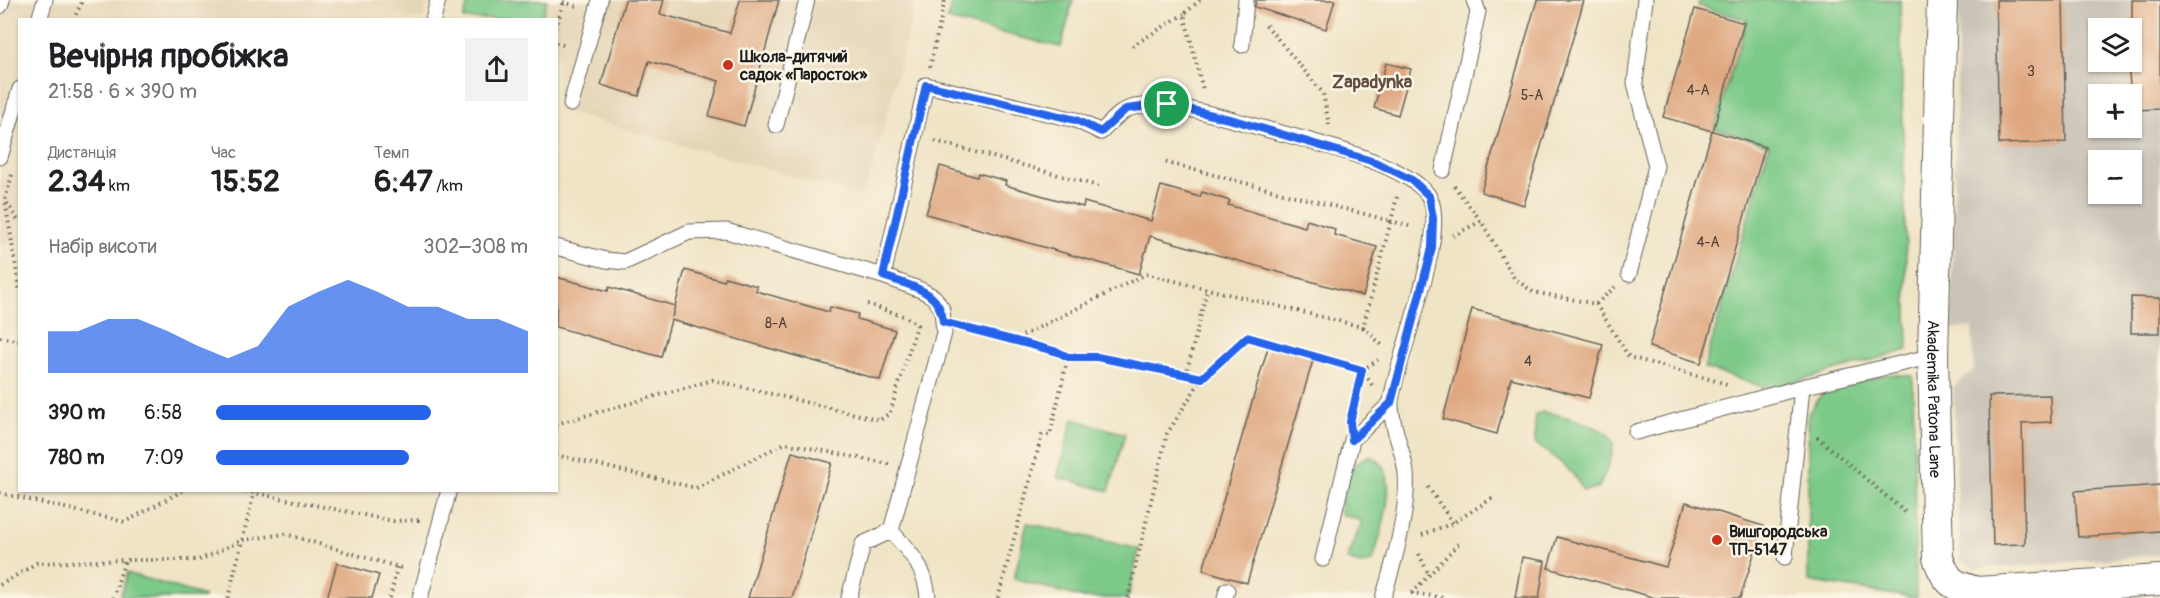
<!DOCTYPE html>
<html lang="uk">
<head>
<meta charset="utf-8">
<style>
  :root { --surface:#fff; --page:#f2f2f2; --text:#202124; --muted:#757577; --accent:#2563eb }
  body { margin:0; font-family:Pangolin,sans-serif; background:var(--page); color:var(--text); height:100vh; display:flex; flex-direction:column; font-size:22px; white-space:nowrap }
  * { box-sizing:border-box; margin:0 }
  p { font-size:20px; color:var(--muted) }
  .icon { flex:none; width:33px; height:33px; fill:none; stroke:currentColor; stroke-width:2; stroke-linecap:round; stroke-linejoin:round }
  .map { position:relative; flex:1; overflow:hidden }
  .side { position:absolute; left:18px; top:18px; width:540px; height:474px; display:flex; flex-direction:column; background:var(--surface); border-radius:0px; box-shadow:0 2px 4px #0004 }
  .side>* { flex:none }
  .controls { position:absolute; left:2088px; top:18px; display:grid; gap:12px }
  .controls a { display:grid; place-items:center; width:54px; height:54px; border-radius:0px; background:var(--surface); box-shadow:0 2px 4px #0004; font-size:30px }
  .pin { position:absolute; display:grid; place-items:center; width:51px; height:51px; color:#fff; margin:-26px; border:3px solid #fff; border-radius:50%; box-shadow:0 2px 6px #0007 }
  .round { display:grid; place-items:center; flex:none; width:63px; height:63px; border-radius:0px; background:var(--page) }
  .headline { display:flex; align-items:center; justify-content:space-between; height:102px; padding:0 30px }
  h1 { font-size:33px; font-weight:800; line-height:45px }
  .figures { display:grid; grid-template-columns:repeat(3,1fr); gap:9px; height:102px; padding:6px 30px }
  .figures div { display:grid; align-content:center }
  .figures b { font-size:30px; font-weight:800 }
  .figures small { font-size:16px; font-weight:400 }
  .figures p { font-size:16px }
  .chart { height:168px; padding:12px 30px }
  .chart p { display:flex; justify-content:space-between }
  .chart svg { width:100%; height:108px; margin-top:6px; fill:var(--accent); opacity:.7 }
  ul { padding:0 30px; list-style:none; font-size:20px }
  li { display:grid; grid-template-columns:96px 72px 1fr; align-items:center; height:45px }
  li i { height:15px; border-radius:8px; background:var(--accent) }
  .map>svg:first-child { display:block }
  .built { fill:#e5d5b7 }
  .industrial { fill:#c9c3b8; fill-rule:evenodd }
  .green { fill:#7bc988; stroke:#4c7252; stroke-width:1.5 }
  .building { fill:#dfa881 }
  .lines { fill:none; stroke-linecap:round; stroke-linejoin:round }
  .lane-casing { stroke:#666258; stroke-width:17 }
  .street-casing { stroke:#666258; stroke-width:32 }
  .path { stroke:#666258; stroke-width:4; stroke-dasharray:1.5 4.5; stroke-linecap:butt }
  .lane { stroke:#fff; stroke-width:15 }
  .street { stroke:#fff; stroke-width:30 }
  .route-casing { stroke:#fff; stroke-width:12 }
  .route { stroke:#2563eb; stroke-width:8 }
  .poi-dot { fill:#c8321e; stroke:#fcf5e5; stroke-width:2 }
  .labels { text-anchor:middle; stroke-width:5; stroke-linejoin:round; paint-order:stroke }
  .number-label { font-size:14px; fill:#4d3f35 }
  .poi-label { font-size:16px; font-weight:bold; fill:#1c1c1c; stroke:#fcf5e5; text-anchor:start }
  .street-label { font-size:16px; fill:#1c1c1c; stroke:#fcf5e5 }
  .neighbourhood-label { font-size:18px; font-weight:bold; fill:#604d3f; stroke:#fcf5e5 }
</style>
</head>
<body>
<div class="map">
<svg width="2160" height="598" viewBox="0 0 2160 598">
  <rect width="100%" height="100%" fill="#fcf5e5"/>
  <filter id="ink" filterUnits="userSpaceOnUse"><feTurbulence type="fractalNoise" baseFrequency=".0167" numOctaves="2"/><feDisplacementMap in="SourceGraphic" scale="12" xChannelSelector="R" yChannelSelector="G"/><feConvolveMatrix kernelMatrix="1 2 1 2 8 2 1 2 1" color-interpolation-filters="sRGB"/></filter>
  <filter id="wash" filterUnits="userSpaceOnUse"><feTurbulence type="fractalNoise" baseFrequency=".008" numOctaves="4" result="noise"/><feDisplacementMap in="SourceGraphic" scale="24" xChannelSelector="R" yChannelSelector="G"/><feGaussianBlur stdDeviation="1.35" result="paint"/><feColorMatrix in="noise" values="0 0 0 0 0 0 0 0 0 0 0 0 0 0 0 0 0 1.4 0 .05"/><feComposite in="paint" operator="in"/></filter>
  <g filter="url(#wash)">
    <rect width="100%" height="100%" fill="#f0e4c6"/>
    <path class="built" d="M 0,0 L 429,0 L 423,20 L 20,20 L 19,238 L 2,243 L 0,242 Z
      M 547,0 L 916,0 L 875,162 L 861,196 L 557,110 L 556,20 L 542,20 Z"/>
    <path class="industrial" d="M 1959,0 L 2160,0 L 2160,555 L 1977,569 L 1960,561 L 1953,387 L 1974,370 L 1972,327 L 1951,329 ZM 2098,28 L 2132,28 L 2132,62 L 2098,62 ZM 2098,94 L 2132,94 L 2132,128 L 2098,128 ZM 2098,160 L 2132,160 L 2132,194 L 2098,194 Z"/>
    <path class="green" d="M 469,0 L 547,0 L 542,19 L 463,19 Z
      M 952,0 L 1073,0 L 1061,47 L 947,20 Z
      M 1700,0 L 1900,0 L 1908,350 L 1770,389 L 1704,368 L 1769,145 L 1714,128 L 1747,20 L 1698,6 Z
      M 1888,374 L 1913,376 L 1916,598 L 1808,581 L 1808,414 L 1824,391 Z
      M 1543,412 C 1557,414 1611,427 1613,442 C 1614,456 1605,474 1599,487 L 1583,491 C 1570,464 1557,461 1535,443 L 1535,414 Z
      M 1073,419 L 1125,434 L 1109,491 L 1057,477 Z
      M 1370,456 C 1406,470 1379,534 1373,562 L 1360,564 L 1347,560 L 1362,521 L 1342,515 L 1340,510 C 1346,488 1346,463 1370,456 Z
      M 1027,523 L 1139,549 L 1128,598 L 1084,598 L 1014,579 Z
      M 127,573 L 205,596 L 204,598 L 120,598 Z"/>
    <g id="blocks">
      <path class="building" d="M 625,0 L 664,0 L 660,14 L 730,33 L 740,0 L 779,0 L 744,126 L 709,116 L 719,81 L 649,61 L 639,96 L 601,85 Z
        M 1256,0 L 1335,0 L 1326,29 L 1255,7 Z
        M 1537,0 L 1584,0 L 1524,205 L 1481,192 Z
        M 1996,0 L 2063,0 L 2066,142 L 1999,144 Z
        M 2132,0 L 2160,0 L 2160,109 L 2132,110 L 2128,62 L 2132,62 Z
        M 1695,9 L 1744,23 L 1713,131 L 1765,147 L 1701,363 L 1649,347 L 1712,131 L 1663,117 Z
        M 1386,63 L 1411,69 L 1398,115 L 1374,108 Z
        M 940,166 L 977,177 L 978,173 L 1006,181 L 1005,185 L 1083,207 L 1084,202 L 1151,221 L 1161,186 L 1200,197 L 1202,192 L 1230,201 L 1228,205 L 1305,227 L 1307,220 L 1335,229 L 1334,235 L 1377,247 L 1363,296 L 1150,236 L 1139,274 L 926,214 Z
        M 685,270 L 724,281 L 725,277 L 757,286 L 756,291 L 829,312 L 830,307 L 858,314 L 857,319 L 895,330 L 880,380 L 671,320 L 661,357 L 556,327 L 556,277 L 608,291 L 609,287 L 675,306 L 672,317 Z
        M 2131,297 L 2160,298 L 2160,333 L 2131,333 Z
        M 1472,309 L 1603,344 L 1589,398 L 1511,378 L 1497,434 L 1443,419 Z
        M 1269,344 L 1314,357 L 1247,583 L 1203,570 Z
        M 2050,395 L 2051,422 L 2022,423 L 2025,544 L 1993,545 L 1989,396 Z
        M 792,452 L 832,463 L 792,598 L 748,598 Z
        M 2160,485 L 2160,531 L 2078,537 L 2075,491 Z
        M 1686,502 L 1763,526 L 1740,598 L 1656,598 L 1548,568 L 1557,537 L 1666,567 Z
        M 1522,557 L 1545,561 L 1539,598 L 1515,598 Z
        M 337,563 L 379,575 L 372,598 L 327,598 Z"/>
    </g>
  </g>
  <g filter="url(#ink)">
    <use href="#blocks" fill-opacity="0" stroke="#666258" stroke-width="1.5"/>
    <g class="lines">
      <defs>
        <path id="lane" d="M 0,6 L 2,0
          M 39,20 L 45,0
          M 433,20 L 438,0
          M 1242,45 L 1246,0
          M 571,104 L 600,0
          M 776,125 L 807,0
          M 0,157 L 20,89
          M 1443,170 L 1478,12 L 1474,0
          M 556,247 L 606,260 L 625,262 L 689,232 L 726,231 L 883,276 L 921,290 L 934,297 L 942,309 L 944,333 L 891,531 C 910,552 926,568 928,598
          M 1629,274 L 1656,166 L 1635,83 L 1645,0
          M 883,276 L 926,85 L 1076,120 L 1101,132 C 1108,125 1116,116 1124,111 C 1150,95 1220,116 1248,124 C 1291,137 1403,160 1428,195 C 1452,228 1395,360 1391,402 C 1390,425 1404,451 1406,473 C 1409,510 1394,563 1383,598
          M 1636,432 L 1802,387 L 1933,356
          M 1785,557 L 1802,387
          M 1323,559 L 1352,440 L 1391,403
          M 420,598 L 449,490
          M 849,598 L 863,544 L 891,531
          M 1225,598 L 1227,590"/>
        <g id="street">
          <path id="s1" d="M 1942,0 L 1933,356 L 1938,558 C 1947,583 1952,585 1977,592 L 2160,580"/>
        </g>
      </defs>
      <use href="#lane" class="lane-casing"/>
      <use href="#street" class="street-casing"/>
      <path class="path" d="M 1200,0 L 1184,14 L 1203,90
        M 563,2 L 577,6
        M 73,20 L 83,0
        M 1266,25 L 1323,93 L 1329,125
        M 556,28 L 564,1
        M 556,43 L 567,46
        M 1132,46 L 1184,14
        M 930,67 L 945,0
        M 935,141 L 1098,186
        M 12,175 L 5,200 L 20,292
        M 1454,186 L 1481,221 L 1514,278 L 1533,292 L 1596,304 L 1615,287
        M 1397,197 L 1391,221 L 1412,227
        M 7,203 L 20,223
        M 1453,236 L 1481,221
        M 1596,304 L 1629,357 L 1727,384
        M 1363,327 L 1384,347
        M 964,328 L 1058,352 L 1068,357
        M 0,337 L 20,341
        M 1012,341 L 1146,274 L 1363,327 L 1391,221 L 1164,162
        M 1186,375 L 1207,289
        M 1372,385 L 1362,370 L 1378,360
        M 556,424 L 713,380 L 880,420 L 890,413 L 917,325 L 906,317 L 864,303
        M 1817,437 L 1907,514
        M 556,455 L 696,488 L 785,443 L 889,464
        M 1428,487 L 1453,523
        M 240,490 L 393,521 L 418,520 L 418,518
        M 0,493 L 125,522 L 184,490
        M 1422,535 L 1453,523 L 1494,497
        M 1419,554 L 1429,575
        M 0,585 L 37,563 L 125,560
        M 1411,593 L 1446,598
        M 1412,593 L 1459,543
        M 113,598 L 125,560 L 199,560 L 243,540 L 285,534 L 405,569
        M 228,598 L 254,493
        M 390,598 L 397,567
        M 998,598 L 1042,435 L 1050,435 L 1068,357 L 1097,357 L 1202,378
        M 1128,598 L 1167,434 L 1202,378 L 1247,337 L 1362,370 L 1352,410"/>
      <use href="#lane" class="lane"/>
      <use href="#street" class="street"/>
    </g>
  </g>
  <g class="lines" filter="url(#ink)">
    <defs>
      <path id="route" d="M 926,85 L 1076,120 L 1101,132 L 1126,109 L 1167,104 L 1237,121 L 1375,162 L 1412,180 L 1429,196 L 1433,218 L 1432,248 L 1391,403 L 1352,440 L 1350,422 L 1362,370 L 1247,337 L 1202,378 L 1097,357 L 1068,357 L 1058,352 L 943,322 C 940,289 910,286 883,276 Z"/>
    </defs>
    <use href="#route" class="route-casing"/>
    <use href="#route" class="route"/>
  </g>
  <g class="poi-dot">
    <circle cx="728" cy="65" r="6"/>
    <circle cx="1717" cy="540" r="6"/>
  </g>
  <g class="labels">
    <g class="number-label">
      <text x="2031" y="76">3</text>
      <text x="1698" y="95">4-А</text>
      <text x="1532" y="100">5-А</text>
      <text x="1708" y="247">4-А</text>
      <text x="776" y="328">8-А</text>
      <text x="1528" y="366">4</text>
    </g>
    <g class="poi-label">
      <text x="740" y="62">Школа-дитячий<tspan x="740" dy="18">садок «Паросток»</tspan></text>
      <text x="1729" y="537">Вишгородська<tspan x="1729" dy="18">ТП-5147</tspan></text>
    </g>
    <g class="street-label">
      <text dy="6" stroke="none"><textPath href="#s1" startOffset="399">Akademika Patona Lane</textPath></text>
    </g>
    <g class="neighbourhood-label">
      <text x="1372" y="88">Zapadynka</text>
    </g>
  </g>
</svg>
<div class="controls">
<a><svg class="icon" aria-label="layers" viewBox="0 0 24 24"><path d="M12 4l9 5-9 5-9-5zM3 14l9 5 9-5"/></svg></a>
<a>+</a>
<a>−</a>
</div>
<div class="pin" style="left:1167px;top:104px;background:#1e9e55"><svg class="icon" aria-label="arrive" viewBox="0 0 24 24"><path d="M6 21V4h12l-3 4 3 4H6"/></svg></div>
<section class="side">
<div class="headline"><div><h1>Вечірня пробіжка</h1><p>21:58 · 6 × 390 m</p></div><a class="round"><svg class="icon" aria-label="share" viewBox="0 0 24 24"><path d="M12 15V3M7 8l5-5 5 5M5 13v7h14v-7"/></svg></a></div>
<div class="figures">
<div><p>Дистанція</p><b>2.34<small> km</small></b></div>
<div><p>Час</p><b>15:52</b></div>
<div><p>Темп</p><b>6:47<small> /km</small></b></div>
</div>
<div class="chart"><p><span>Набір висоти</span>302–308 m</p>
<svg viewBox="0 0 160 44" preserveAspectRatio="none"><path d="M0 44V27L10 27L20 22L30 22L40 27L50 33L60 38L70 33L80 17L90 11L100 6L110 11L120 17L130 17L140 22L150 22L160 27V44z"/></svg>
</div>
<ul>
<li><b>390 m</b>6:58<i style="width:69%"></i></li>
<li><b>780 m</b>7:09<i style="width:62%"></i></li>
</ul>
</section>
</div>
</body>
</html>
